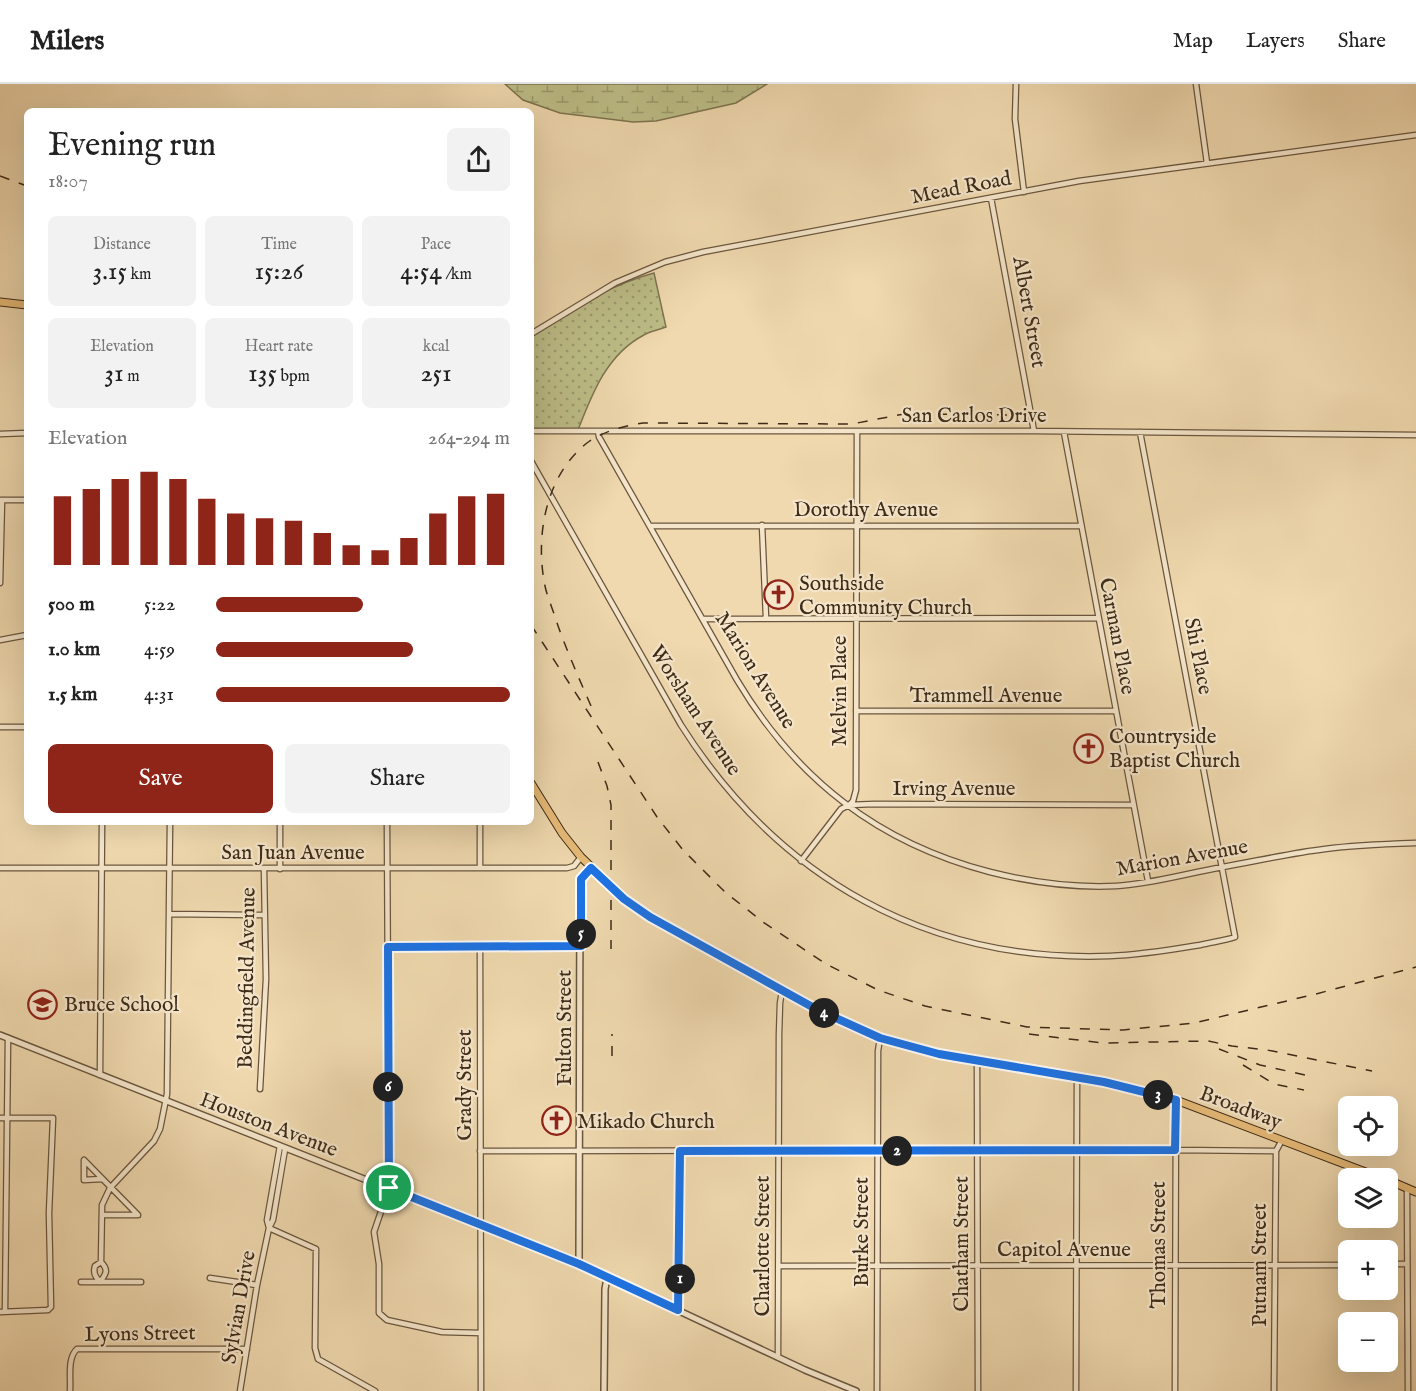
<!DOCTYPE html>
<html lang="en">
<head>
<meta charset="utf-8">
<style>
  :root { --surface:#fff; --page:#f2f2f2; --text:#222; --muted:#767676; --line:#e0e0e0; --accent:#8f2418 }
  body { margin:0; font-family:"IM FELL English",serif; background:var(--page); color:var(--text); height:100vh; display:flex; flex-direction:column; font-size:22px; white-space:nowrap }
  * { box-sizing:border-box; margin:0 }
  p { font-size:20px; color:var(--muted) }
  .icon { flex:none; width:33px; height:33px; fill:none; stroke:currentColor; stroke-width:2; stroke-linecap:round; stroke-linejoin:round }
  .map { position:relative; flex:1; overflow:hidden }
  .panel { position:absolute; left:24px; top:24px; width:510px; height:717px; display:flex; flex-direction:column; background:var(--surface); border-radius:9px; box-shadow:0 6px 24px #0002 }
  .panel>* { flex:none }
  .tools { position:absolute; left:1338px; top:1012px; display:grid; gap:12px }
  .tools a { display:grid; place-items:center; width:60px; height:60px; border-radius:9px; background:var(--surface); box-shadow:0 6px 24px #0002; font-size:30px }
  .pin { position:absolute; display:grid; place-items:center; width:51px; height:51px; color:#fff; margin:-26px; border:3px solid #fff; border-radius:50%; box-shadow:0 2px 6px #0007 }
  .km { position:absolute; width:30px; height:30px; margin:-15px; border-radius:50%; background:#222; color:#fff; font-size:16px; line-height:30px; text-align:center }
  .round { display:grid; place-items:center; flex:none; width:63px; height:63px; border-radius:9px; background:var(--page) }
  .overview { display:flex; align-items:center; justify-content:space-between; height:102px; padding:0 24px }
  h1 { font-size:33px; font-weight:600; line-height:45px }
  .metrics { display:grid; grid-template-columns:repeat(3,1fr); gap:9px; height:102px; padding:6px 24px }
  .metrics div { display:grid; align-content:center; border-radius:9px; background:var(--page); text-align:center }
  .metrics b { font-size:26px; font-weight:600 }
  .metrics small { font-size:16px; font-weight:400 }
  .metrics p { font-size:16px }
  .chart { height:168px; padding:12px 24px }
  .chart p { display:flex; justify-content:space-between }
  .chart svg { width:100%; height:108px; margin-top:6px; stroke:var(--accent); stroke-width:6 }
  .action { display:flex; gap:12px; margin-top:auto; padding:12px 24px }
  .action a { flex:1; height:69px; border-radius:9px; background:var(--accent); color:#fff; font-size:24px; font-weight:600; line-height:69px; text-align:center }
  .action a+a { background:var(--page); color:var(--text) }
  ul { padding:0 24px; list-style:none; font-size:20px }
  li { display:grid; grid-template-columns:96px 72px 1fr; align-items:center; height:45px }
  li i { height:15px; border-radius:8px; background:var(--accent) }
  header { display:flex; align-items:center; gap:36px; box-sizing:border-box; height:84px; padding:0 30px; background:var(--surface); border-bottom:2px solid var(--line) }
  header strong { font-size:28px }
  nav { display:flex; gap:33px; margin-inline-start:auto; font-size:21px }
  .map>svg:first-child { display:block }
  .wetland { fill:url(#wetland-marsh); stroke:#7e7450; stroke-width:1.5 }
  .park { fill:url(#park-dots); stroke:#7e7450; stroke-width:1.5 }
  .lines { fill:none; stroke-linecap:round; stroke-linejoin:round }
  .minor-casing { stroke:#6a563e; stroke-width:7 }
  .tertiary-casing { stroke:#6a563e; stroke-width:8 }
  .primary-casing { stroke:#3e2b18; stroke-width:9 }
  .minor { stroke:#f5e6cb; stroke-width:4.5 }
  .tertiary { stroke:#f5e6cb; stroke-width:5 }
  .primary { stroke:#e8bc78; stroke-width:7 }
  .rail { stroke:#3e2b18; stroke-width:1.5; stroke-dasharray:10 10; stroke-linecap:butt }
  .route-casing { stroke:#fff; stroke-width:12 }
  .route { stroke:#1a73e8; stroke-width:8 }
  .labels { text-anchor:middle; stroke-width:4.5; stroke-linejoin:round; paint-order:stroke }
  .street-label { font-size:21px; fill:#3e2b18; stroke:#f5e6cb }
  .poi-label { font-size:21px; fill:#3e2b18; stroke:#f5e6cb; text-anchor:start }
</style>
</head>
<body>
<header>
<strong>Milers</strong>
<nav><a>Map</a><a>Layers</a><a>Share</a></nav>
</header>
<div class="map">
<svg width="1416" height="1307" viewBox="0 0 1416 1307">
  <defs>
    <pattern id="wetland-marsh" width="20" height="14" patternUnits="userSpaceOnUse" patternTransform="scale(1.5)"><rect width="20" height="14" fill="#bdbe88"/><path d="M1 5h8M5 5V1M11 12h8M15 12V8" fill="none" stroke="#9b9b6e"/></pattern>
    <pattern id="park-dots" width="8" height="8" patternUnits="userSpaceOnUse" patternTransform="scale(1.5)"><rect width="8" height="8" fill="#bdbe88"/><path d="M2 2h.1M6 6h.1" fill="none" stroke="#9b9b6e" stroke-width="1.8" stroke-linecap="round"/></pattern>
  </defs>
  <rect width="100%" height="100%" fill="#f0d9af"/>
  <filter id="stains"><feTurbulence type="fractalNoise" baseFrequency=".00333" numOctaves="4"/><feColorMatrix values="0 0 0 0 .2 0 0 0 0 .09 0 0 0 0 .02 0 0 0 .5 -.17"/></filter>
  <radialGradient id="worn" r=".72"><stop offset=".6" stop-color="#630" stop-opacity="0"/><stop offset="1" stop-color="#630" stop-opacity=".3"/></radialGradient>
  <path class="wetland" d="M 505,0 L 767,0 L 736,19 L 656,37 L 633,38 L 560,29 L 523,16 Z"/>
  <path class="park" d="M 654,189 L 666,243 C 659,246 650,247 644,251 C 607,270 592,310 578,346 L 531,346 L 531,250 C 571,226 609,201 654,189 Z"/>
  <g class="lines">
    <defs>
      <path id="minor" d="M 1016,0 L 1015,35 L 1024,108
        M 1196,0 L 1207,79
        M 991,114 L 1034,347
        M 531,250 L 615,199 L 665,178 L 703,168 L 1079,97 L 1416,51
        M 531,347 L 1034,347 L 1416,351
        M 598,347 L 599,353 L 737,596 C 796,695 878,759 990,788 C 1030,798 1074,804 1116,802 C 1151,800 1188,789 1223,783 C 1257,777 1291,769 1325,765 C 1355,761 1386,760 1416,759
        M 1064,348 L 1148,797
        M 0,350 L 27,349
        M 531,377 L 681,641 C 778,794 927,879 1110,872 C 1141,871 1170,866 1200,861 C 1211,858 1224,857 1235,853 L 1140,348
        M 0,416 L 27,416
        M 762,441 L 766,534
        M 650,442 L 1081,442
        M 0,499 L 2,416
        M 703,535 L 1098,534
        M 0,556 L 27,551
        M 856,627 L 1116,627
        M 0,643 L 27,643
        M 849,721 L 853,717 L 856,706 L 857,347
        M 387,738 L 389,1104 L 374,1148 L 379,1180 L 379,1229 L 387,1236 L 442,1248 L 481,1249
        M 801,777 L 841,725 L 849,721 L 874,720 L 1133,721
        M 0,784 L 567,784 L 574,782 L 581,773
        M 480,784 L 480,738
        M 280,785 L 280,738
        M 169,830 L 264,831
        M 388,863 L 581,863
        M 480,863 L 481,1307
        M 977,977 L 978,1307
        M 100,991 L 102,738
        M 260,1005 L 266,895 L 264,785
        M 0,1034 L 53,1034 L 49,1129 L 51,1223 L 48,1226 L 0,1228
        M 480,1067 L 1175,1066 L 1276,1067
        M 1407,1104 L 1408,1307
        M 102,1131 L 138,1131 L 84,1076 L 84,1096 L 102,1095
        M 269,1144 L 316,1165 L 315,1264 L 318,1275 L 375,1307
        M 269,1144 L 267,1136 L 280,1062
        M 101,1178 L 95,1182 C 93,1189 95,1192 100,1198 C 106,1190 109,1186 101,1178 L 102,1121 L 110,1104 L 154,1057 L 160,1045 L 167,1010 L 170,738
        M 1388,1180 L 1406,1180
        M 779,1182 L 1348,1181
        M 210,1194 L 257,1201
        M 81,1198 L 141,1198
        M 679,1226 L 680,1067
        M 5,1227 L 8,954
        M 778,1273 L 779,951 L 780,919 L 782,907
        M 70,1307 C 71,1294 67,1274 77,1265 L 247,1265
        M 240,1307 L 257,1201 L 269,1144 L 273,1136 L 285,1065
        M 877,1307 L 878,967 L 880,954
        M 1076,1307 L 1077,993
        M 1175,1307 L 1176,1016
        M 1274,1307 L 1276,1067 L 1282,1056"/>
      <path id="tertiary" d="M 0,951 L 579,1180 L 805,1286 L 856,1307
        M 579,1180 L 580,801 L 583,791 L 591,784
        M 604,1307 L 605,1205 L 607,1194"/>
      <path id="primary" d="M 0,218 L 27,221
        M 531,699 L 562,749 L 581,773 L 624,815 L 672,846 L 816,925 L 851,942 L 880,954 L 939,970 L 1104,998 L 1176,1016 L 1384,1095
        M 1388,1096 L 1416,1108"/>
    </defs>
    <use href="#minor" class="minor-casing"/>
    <use href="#tertiary" class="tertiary-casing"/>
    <use href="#primary" class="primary-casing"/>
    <use href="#minor" class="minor"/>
    <use href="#tertiary" class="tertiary"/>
    <use href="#primary" class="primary"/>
    <path class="rail" d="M 0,92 L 27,102
      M 531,541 L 657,733 L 683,766 L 725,808 L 763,838 L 826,880 L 878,906 L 925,922 L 1027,943 L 1123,946 L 1194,939 L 1316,910 L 1416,883
      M 591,622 C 578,592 565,563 555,533 C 552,523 547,512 545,502 C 535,453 545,392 587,359 C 603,347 624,342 643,339 L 852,340 L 904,330 L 1020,331
      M 598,678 L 607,702 L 611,721 L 611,865
      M 1029,950 L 1102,959 L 1208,957 L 1232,962 L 1267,966 L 1372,987
      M 1219,965 L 1260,981 L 1305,991
      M 612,972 L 612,950
      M 1243,981 L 1274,1000 L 1304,1006"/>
  </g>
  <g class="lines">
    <defs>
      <path id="route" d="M 591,784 L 624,815 L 650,833 L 816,925 L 880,954 L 939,970 L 1104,998 L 1176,1016 L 1175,1066 L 680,1067 L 678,1226 L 579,1180 L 389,1104 L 388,863 L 581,862 L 581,795 Z"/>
    </defs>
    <use href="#route" class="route-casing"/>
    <use href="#route" class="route"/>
  </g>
  <defs>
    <symbol id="church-ring" viewBox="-11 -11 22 22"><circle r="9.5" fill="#f5e6cb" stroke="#8f2418" stroke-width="1.5"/><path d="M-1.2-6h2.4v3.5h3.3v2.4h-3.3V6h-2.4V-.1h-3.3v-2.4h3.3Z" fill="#8f2418"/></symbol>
    <symbol id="school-ring" viewBox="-11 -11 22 22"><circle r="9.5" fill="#f5e6cb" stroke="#8f2418" stroke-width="1.5"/><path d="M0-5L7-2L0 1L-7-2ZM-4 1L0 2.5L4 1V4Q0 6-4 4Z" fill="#8f2418"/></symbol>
  </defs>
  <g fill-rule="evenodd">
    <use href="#church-ring" x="762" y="494" width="33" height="33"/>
    <use href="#church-ring" x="1072" y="648" width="33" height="33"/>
    <use href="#school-ring" x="26" y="904" width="33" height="33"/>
    <use href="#church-ring" x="540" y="1020" width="33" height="33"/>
  </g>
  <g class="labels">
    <g class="street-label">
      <text transform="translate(961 103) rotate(-11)" y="7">Mead Road</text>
      <text transform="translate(1030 228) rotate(80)" y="7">Albert Street</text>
      <text x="974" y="338">San Carlos Drive</text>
      <text x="866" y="432">Dorothy Avenue</text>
      <text transform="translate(1118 552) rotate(79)" y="7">Carman Place</text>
      <text transform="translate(1199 572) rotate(79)" y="7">Shi Place</text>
      <text transform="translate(756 586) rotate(58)" y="7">Marion Avenue</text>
      <text transform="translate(839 607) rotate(-90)" y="7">Melvin Place</text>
      <text x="986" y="618">Trammell Avenue</text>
      <text transform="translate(696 626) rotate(57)" y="7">Worsham Avenue</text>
      <text x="954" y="711">Irving Avenue</text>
      <text x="293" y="775">San Juan Avenue</text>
      <text transform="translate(1182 773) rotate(-10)" y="7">Marion Avenue</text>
      <text transform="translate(246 894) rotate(-89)" y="7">Beddingfield Avenue</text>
      <text transform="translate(564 944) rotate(-90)" y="7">Fulton Street</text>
      <text transform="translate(464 1001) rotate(-90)" y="7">Grady Street</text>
      <text transform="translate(1241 1023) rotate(21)" y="7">Broadway</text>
      <text transform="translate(269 1040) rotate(21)" y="7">Houston Avenue</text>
      <text transform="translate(861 1148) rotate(-90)" y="7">Burke Street</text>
      <text transform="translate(961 1160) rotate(-90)" y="7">Chatham Street</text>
      <text transform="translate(1158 1161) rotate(-90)" y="7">Thomas Street</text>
      <text transform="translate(762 1162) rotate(-90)" y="7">Charlotte Street</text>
      <text x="1064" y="1172">Capitol Avenue</text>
      <text transform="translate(1259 1181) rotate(-90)" y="7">Putnam Street</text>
      <text transform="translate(238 1223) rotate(-80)" y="7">Sylvian Drive</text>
      <text transform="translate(140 1249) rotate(-1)" y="7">Lyons Street</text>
    </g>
    <g class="poi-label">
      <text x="799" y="506">Southside<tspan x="799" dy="24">Community Church</tspan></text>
      <text x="1109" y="659">Countryside<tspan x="1109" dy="24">Baptist Church</tspan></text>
      <text x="64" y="927">Bruce School</text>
      <text x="577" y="1044">Mikado Church</text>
    </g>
  </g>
  <rect width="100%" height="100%" filter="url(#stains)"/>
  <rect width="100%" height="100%" fill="url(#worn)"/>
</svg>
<div class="tools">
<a><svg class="icon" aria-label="locate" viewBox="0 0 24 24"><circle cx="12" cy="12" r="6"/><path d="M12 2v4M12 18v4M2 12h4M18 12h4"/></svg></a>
<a><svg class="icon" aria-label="layers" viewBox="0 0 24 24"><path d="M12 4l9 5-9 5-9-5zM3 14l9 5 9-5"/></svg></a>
<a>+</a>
<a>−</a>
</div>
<div class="pin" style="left:389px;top:1104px;background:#1e9e55"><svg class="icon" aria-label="arrive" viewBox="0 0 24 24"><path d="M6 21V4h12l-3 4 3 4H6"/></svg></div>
<b class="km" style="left:680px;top:1195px">1</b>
<b class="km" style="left:897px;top:1067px">2</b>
<b class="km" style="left:1158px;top:1011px">3</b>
<b class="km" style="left:824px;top:929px">4</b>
<b class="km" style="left:581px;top:850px">5</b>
<b class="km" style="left:388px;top:1003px">6</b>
<section class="panel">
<div class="overview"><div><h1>Evening run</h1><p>18:07</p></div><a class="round"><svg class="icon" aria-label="share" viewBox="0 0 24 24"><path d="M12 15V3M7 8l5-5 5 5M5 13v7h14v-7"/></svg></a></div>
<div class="metrics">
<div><p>Distance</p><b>3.15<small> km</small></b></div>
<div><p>Time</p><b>15:26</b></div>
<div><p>Pace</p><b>4:54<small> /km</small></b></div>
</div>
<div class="metrics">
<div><p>Elevation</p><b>31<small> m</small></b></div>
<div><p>Heart rate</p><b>135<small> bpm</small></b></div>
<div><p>kcal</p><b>251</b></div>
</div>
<div class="chart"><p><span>Elevation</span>264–294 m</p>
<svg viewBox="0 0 160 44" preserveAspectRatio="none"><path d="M5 44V16M15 44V13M25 44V9M35 44V6M45 44V9M55 44V17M65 44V23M75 44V25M85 44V26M95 44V31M105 44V36M115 44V38M125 44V33M135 44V23M145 44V16M155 44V15"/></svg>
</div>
<ul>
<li><b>500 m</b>5:22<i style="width:50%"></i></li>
<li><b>1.0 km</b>4:59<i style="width:67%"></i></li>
<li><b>1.5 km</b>4:31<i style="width:100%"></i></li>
</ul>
<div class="action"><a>Save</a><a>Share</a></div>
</section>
</div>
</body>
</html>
